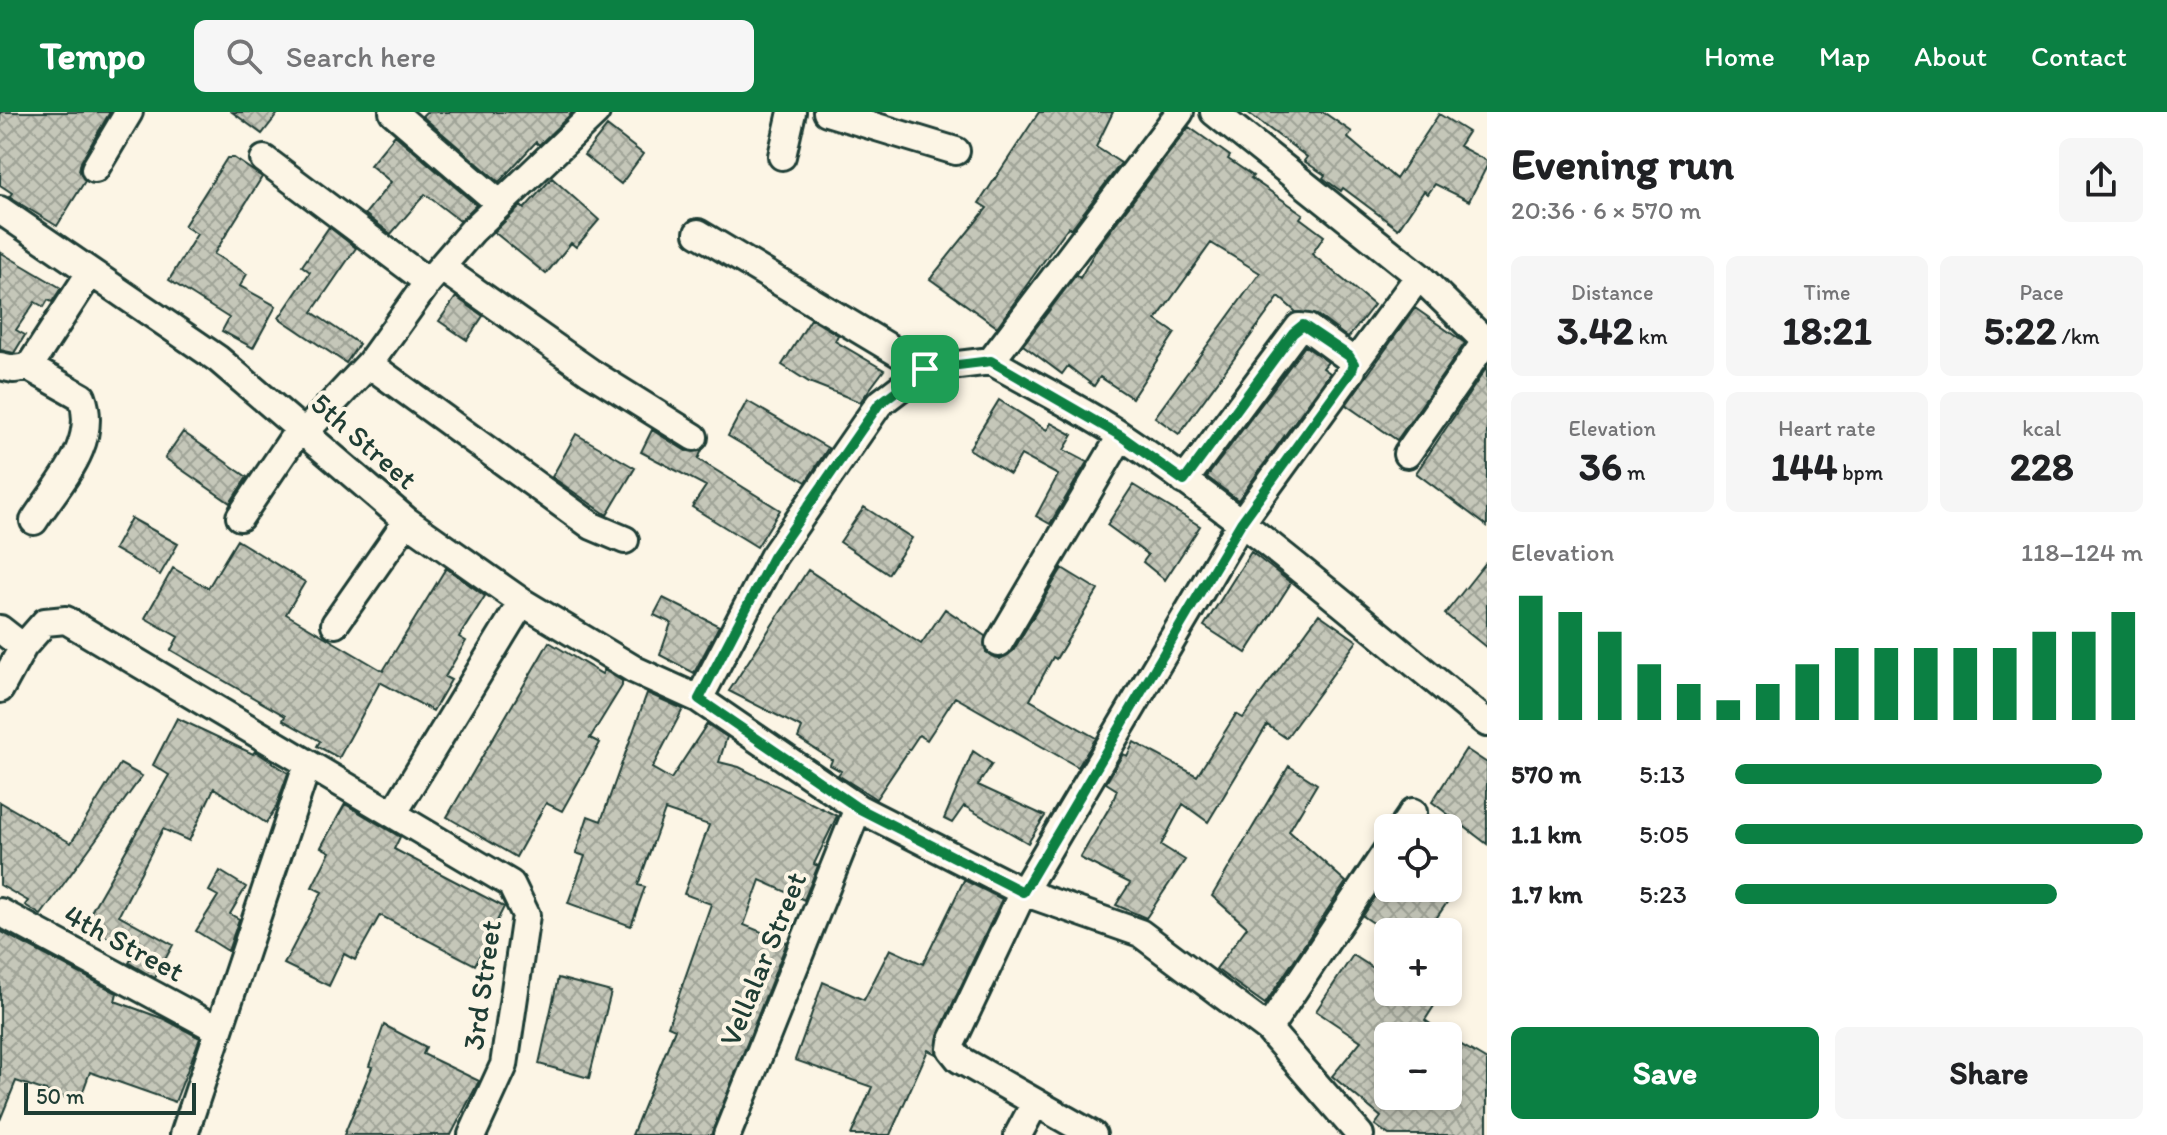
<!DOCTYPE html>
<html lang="en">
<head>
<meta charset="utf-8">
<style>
  :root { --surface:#fff; --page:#f6f6f6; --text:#202124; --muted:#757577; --accent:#0b8043 }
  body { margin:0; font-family:Itim,sans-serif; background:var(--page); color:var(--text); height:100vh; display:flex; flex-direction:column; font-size:30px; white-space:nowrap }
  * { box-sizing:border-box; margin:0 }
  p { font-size:26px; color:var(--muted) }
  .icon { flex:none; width:44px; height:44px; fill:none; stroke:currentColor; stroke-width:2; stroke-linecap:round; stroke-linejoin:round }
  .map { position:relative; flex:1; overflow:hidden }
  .panel { display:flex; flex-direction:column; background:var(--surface); width:680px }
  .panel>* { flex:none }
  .fabs { position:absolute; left:1374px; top:702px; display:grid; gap:16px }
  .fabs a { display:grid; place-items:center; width:88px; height:88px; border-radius:12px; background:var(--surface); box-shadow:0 4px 12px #0003; font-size:40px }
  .scale { position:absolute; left:24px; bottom:20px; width:172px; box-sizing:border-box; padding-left:8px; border:4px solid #1f3d34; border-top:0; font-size:22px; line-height:28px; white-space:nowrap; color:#1f3d34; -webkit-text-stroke:6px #fcf5e5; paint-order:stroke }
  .pin { position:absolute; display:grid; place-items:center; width:68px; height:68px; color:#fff; margin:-34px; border-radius:16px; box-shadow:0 4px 12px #0006 }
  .round { display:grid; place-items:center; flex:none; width:84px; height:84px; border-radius:12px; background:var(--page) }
  .overview { display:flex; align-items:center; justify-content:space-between; height:136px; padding:0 24px }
  h1 { font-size:44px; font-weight:700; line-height:60px }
  .stats { display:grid; grid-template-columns:repeat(3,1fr); gap:12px; height:136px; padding:8px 24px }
  .stats div { display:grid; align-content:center; border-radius:12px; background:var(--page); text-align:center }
  .stats b { font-size:40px; font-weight:700 }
  .stats small { font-size:22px; font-weight:400 }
  .stats p { font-size:22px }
  .chart { height:224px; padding:16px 24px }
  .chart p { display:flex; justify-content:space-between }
  .chart svg { width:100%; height:144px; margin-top:8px; stroke:var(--accent); stroke-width:6 }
  .cta { display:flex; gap:16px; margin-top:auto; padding:16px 24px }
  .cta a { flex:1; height:92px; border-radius:12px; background:var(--accent); color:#fff; font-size:32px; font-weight:700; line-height:92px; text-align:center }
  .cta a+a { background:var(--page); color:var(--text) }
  ul { padding:0 24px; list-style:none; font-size:26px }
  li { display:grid; grid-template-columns:128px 96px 1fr; align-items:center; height:60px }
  li i { height:20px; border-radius:10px; background:var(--accent) }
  header { display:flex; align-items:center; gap:48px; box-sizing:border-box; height:112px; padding:0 40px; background:var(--accent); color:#fff }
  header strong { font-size:38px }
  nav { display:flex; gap:44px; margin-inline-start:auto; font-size:28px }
  .search { width:560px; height:72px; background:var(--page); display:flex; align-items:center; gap:20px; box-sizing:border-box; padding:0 28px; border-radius:12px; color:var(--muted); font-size:30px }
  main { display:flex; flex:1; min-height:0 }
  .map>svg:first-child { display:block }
  .building { fill:url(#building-cross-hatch); stroke:#1f3d34; stroke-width:2 }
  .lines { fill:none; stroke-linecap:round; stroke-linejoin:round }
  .minor-casing { stroke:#1f3d34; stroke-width:32 }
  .minor { stroke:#fcf5e5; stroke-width:26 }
  .route-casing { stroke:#fff; stroke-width:16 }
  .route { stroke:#0b8043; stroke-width:10 }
  .labels { text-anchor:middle; stroke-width:8; stroke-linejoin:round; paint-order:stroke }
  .street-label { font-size:30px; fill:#1f3d34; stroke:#fcf5e5 }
</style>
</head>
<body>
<header>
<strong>Tempo</strong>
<div class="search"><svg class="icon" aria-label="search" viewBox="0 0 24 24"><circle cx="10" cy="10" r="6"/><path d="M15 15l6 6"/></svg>Search here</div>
<nav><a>Home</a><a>Map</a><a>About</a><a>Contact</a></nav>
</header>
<main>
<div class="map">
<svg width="1487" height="1023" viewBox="0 0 1487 1023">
  <defs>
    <pattern id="building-cross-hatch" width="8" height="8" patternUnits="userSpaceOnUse" patternTransform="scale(2)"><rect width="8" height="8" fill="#c5c7b9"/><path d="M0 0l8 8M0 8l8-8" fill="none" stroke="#9fa397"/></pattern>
  </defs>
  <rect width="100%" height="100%" fill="#fcf5e5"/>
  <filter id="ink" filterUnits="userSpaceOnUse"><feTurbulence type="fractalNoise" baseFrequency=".0125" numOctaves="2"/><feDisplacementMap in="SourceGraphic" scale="16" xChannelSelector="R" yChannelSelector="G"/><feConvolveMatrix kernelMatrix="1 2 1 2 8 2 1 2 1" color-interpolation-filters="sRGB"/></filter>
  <g filter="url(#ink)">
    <path class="building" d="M 0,0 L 110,0 L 81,50 L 79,58 L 85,69 L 57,114 L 9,85 L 12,81 L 0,73 Z
      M 232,0 L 279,0 L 262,22 Z
      M 426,0 L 573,0 L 539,33 L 536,30 L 499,70 L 422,4 Z
      M 1039,0 L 1113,0 L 1096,35 L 1121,51 L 1071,117 L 1068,115 L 997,215 L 930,167 L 987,96 L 979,91 Z
      M 1247,0 L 1323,0 L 1352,20 L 1348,26 L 1396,67 L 1439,2 L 1468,20 L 1459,34 L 1487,49 L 1487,54 L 1469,89 L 1435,72 L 1428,82 L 1424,79 L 1398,117 L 1343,76 L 1341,79 L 1323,66 L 1325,63 L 1304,49 L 1307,45 Z
      M 607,14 L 643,42 L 621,72 L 584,43 Z
      M 1189,15 L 1230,44 L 1228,47 L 1253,64 L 1251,66 L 1303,102 L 1300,106 L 1324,124 L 1312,142 L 1374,193 L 1348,226 L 1317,203 L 1296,200 L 1279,185 L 1179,322 L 1155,305 L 1260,161 L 1211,131 L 1156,208 L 1175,221 L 1132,286 L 1100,265 L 1094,274 L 1068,254 L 1062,262 L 1023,233 L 1076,163 L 1080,166 L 1097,136 Z
      M 395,23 L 476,93 L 460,109 L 425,82 L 391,122 L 365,102 L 391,70 L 370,53 Z
      M 227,46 L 234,46 L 262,65 L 214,142 L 247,162 L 240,174 L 276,194 L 253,236 L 222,219 L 229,206 L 169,168 L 197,122 L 184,114 Z
      M 552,66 L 599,108 L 576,135 L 571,131 L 546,162 L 494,120 L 521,94 L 524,97 Z
      M 329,115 L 356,136 L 312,200 L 359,232 L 346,251 L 279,206 L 310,160 L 302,154 Z
      M 0,140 L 61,176 L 52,190 L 48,188 L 44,195 L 35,190 L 16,218 L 25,223 L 14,241 L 0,238 Z
      M 456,185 L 483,204 L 467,228 L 439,209 Z
      M 1415,196 L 1465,231 L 1397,328 L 1346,293 Z
      M 811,207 L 838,223 L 835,229 L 884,258 L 860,290 L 809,270 L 782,253 Z
      M 1305,234 L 1328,250 L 1323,256 L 1330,261 L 1238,388 L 1207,365 Z
      M 1487,255 L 1487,414 L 1416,361 Z
      M 999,288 L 1047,318 L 1051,311 L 1073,323 L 1064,338 L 1087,350 L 1050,412 L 1036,404 L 1058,363 L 1021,343 L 1010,362 L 969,337 Z
      M 747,289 L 828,336 L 806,370 L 728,324 Z
      M 652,318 L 686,339 L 702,338 L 698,347 L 780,398 L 757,435 L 692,395 L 706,374 L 641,340 Z
      M 183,320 L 247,365 L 230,391 L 165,346 Z
      M 576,322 L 635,356 L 607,403 L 552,365 Z
      M 1133,373 L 1200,414 L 1165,468 L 1143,450 L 1148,443 L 1107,413 Z
      M 864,395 L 912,426 L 888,462 L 840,430 Z
      M 131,406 L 178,432 L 160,463 L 114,437 Z
      M 237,428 L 305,470 L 286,502 L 383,559 L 446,456 L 485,484 L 459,525 L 466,529 L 445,565 L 451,568 L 433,599 L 380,570 L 339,646 L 317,634 L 320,629 L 283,608 L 285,604 L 171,538 L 178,525 L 145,506 L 173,456 L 208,476 Z
      M 1251,440 L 1291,471 L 1246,541 L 1204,514 Z
      M 1487,449 L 1487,536 L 1445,502 Z
      M 1062,456 L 1098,478 L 1056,547 L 1053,545 L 1030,588 L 1096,626 L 1078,655 L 955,585 L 927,628 L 919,623 L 876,687 L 838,663 L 841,659 L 830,653 L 832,648 L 798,626 L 802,616 L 729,579 L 808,458 L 921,532 L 945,497 L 985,524 L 986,540 L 1000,547 L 1013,539 Z
      M 663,486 L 719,514 L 694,561 L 660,543 L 671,511 L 654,503 Z
      M 1319,502 L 1357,529 L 1286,626 L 1267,613 L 1208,710 L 1183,692 L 1161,733 L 1185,748 L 1146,806 L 1116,793 L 1130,771 L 1080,746 L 1112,691 L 1117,678 L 1106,671 L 1123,642 L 1127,644 L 1134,630 L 1197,664 L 1236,602 L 1243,606 Z
      M 549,530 L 602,562 L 604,558 L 622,569 L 622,574 L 590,626 L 600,631 L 562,699 L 546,691 L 516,745 L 447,705 Z
      M 647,581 L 683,597 L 652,656 L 671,667 L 707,612 L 727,625 L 719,650 L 739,655 L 837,704 L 814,752 L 818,754 L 804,788 L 760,768 L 744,813 L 787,830 L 711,1023 L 632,1023 L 675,917 L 668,914 L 711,792 L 684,782 L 709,713 L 665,698 L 638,773 L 645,775 L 631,814 L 568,791 L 585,744 L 576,741 L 588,704 L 601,709 Z
      M 177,606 L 253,642 L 255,639 L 288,661 L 276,695 L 266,711 L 214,676 L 189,729 L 163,717 L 119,803 L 173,833 L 155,866 L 129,851 L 135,841 L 84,812 L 169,663 L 153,653 Z
      M 1466,637 L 1487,651 L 1487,732 L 1432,690 Z
      M 973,639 L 992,652 L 978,673 L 1045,704 L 1028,731 L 964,694 L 952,711 L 944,707 Z
      M 120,652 L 142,664 L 41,803 L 25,793 L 28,789 L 0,773 L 0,690 L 71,731 Z
      M 1289,654 L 1317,672 L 1289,719 L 1346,770 L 1265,892 L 1216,857 L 1247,815 L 1212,784 Z
      M 345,692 L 400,725 L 394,737 L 504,795 L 475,853 L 380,803 L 355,848 L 344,842 L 329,874 L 284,852 L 322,780 L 312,775 L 330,740 L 321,735 Z
      M 220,759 L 246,775 L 230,802 L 239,807 L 228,839 L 196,819 L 218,784 L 209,779 Z
      M 964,768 L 1002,787 L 938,923 L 936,942 L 928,938 L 890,1023 L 851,1023 L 872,975 L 795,948 L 823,870 L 864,888 L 890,837 L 923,852 Z
      M 1381,776 L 1441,776 L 1452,783 L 1427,820 L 1387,820 L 1363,804 Z
      M 0,819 L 117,881 L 115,889 L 164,907 L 200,926 L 175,990 L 90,960 L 79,990 L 16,969 L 0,1008 Z
      M 1353,843 L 1386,864 L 1376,880 L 1443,880 L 1425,908 L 1447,924 L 1388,924 L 1388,984 L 1448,984 L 1448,925 L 1487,948 L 1487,1023 L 1389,1023 L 1375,1013 L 1381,1005 L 1332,964 L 1361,929 L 1316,899 Z
      M 558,866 L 611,880 L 589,966 L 539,952 Z
      M 384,913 L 426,935 L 423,942 L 479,969 L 451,1023 L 344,1023 L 372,955 L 369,954 Z"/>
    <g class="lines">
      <defs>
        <path id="minor" d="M 393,0 L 499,91
          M 827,0 L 956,39
          M 1214,0 L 1419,164 L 1487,231
          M 782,44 L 792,0
          M 264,47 L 428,170
          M 95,57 L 129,0
          M 0,98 L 218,247 L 407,409 L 522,490 L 635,558 L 699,587 L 858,696 L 1023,780 L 1140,821 L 1268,917 L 1360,1023
          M 698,121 L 925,257
          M 442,156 L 590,260 L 694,325
          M 991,249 C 1034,274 1081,297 1123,325 C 1251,411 1368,514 1487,611
          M 369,252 L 592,414 L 625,428
          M 1354,252 L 1419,164
          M 0,254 L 14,257 L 29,255 L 90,161
          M 29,255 L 82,285 C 99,332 58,371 34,409
          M 305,320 L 369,252 L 428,170 L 472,119 L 596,0
          M 1407,342 L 1485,230
          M 240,405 L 300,316
          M 335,512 L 407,409
          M 0,517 L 23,535
          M 999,531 L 1121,324
          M 0,577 L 23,535 L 45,510 L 66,508 L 511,772 L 526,803 L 504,953 L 472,1023
          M 699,587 L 773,445 L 879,292 L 925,257 L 991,249 L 1180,0
          M 393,702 L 522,490
          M 1402,716 L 1413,700
          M 0,800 L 217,917
          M 1268,917 L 1388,737
          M 184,1023 L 307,654
          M 727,1023 L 858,696
          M 1018,1023 L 1035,991
          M 1093,1023 L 959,947 L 951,937 L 952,930 L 1023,780 L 1241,411 L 1352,258 L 1353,249 L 1308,216 L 1299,215 L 1184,369"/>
      </defs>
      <use href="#minor" class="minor-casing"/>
      <use href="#minor" class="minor"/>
    </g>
  </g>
  <g class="lines" filter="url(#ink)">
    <defs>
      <path id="route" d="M 1303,213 L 1349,244 L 1354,252 L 1352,258 L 1241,411 L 1023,780 L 858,696 L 699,587 L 773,445 L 879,292 L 925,257 L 991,249 L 1121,324 L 1184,369 L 1293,221 Z"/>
    </defs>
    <use href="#route" class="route-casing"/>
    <use href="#route" class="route"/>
  </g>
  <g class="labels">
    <g class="street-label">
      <text transform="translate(364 329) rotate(41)" y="10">5th Street</text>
      <text transform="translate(124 831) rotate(28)" y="10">4th Street</text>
      <text transform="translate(763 847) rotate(-68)" y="10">Vellalar Street</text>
      <text transform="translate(482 873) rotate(-82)" y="10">3rd Street</text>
    </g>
  </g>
</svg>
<div class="fabs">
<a><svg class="icon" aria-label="locate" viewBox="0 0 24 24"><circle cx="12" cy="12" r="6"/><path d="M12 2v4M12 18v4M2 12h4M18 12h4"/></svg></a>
<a>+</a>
<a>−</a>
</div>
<div class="scale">50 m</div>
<div class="pin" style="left:925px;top:257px;background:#1e9e55"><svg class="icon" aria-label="arrive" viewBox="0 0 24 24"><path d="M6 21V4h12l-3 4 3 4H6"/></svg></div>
</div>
<section class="panel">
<div class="overview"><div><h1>Evening run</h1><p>20:36 · 6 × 570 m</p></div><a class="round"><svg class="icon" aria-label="share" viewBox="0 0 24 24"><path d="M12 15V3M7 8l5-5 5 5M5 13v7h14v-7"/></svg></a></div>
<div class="stats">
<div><p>Distance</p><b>3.42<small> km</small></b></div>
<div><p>Time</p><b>18:21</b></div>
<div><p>Pace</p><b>5:22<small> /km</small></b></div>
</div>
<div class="stats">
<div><p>Elevation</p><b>36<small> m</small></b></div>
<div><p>Heart rate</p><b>144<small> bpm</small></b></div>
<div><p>kcal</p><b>228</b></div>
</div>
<div class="chart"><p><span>Elevation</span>118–124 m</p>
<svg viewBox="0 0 160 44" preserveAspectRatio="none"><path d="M5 44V6M15 44V11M25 44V17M35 44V27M45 44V33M55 44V38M65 44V33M75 44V27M85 44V22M95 44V22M105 44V22M115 44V22M125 44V22M135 44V17M145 44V17M155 44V11"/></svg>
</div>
<ul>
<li><b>570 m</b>5:13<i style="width:90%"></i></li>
<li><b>1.1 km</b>5:05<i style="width:100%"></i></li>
<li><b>1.7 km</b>5:23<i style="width:79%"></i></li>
</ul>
<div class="cta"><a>Save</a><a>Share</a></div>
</section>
</main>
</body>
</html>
